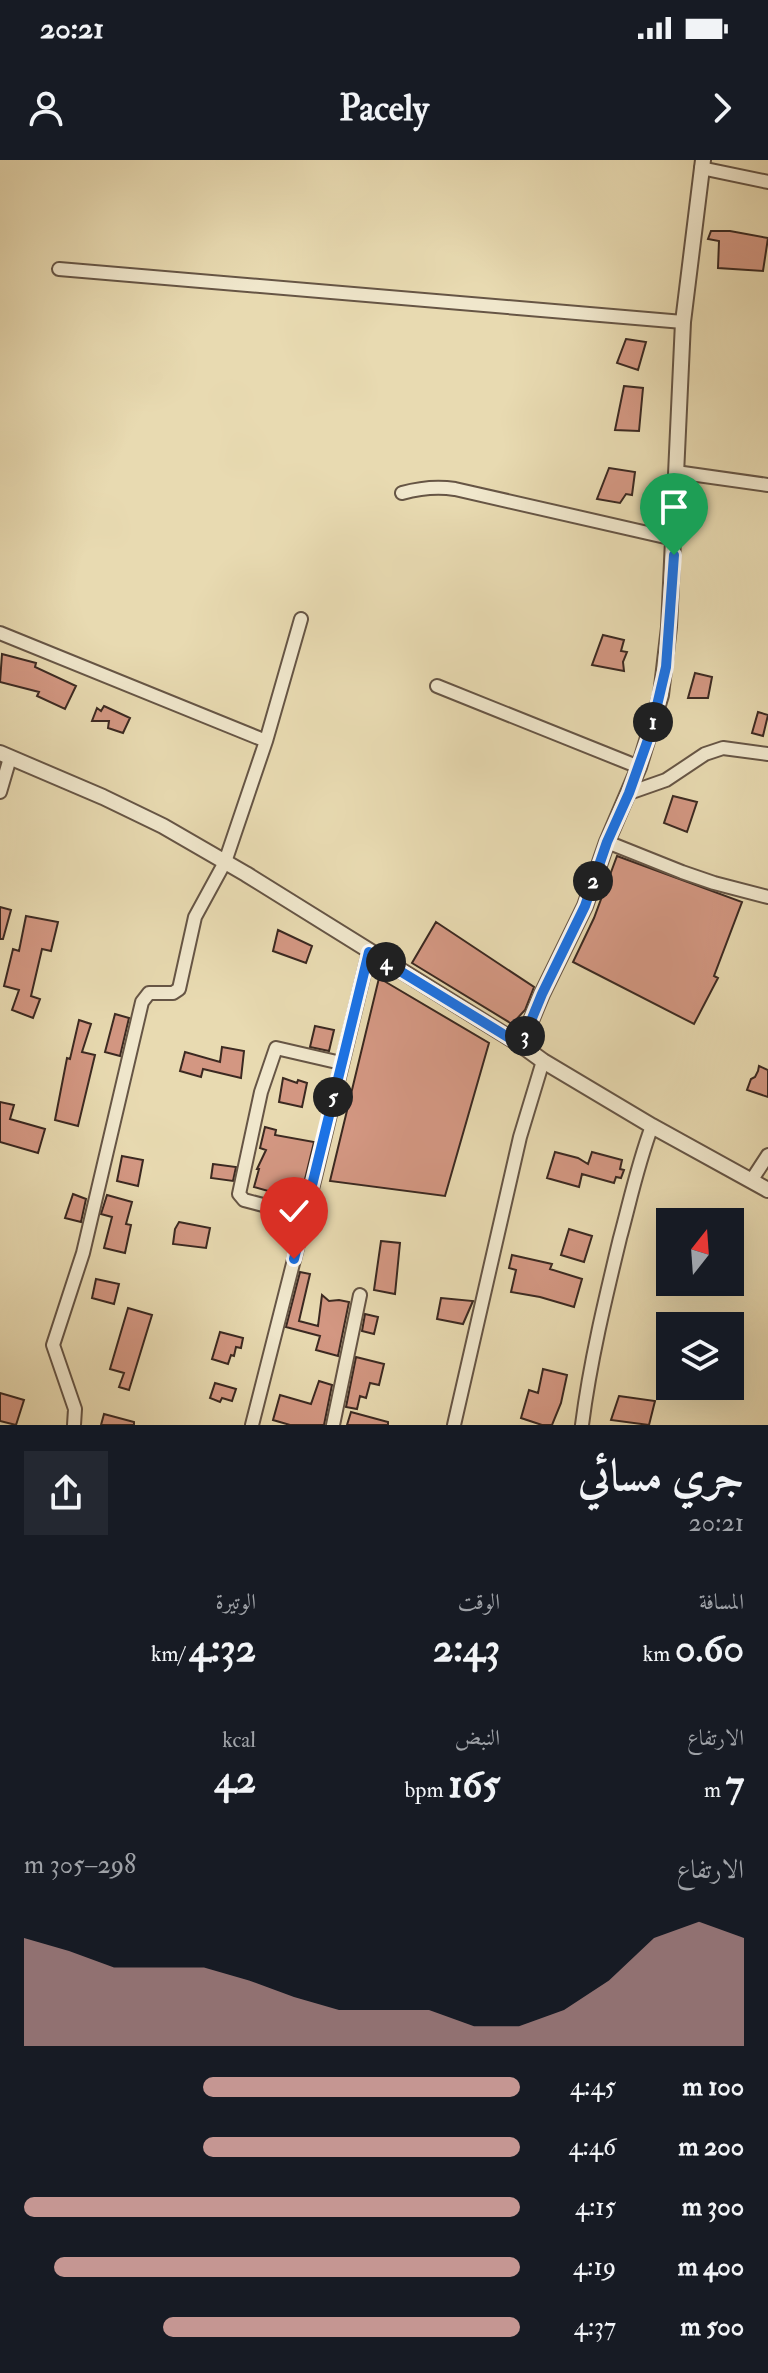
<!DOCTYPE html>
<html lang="ar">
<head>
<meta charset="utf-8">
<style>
  :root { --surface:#171b24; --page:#242831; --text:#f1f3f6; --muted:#9ea1a6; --accent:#c59692 }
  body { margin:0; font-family:"IM FELL Double Pica",Amiri,serif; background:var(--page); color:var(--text); direction:rtl; height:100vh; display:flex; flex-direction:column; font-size:30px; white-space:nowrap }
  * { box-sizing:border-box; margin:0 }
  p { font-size:26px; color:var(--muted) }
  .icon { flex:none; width:44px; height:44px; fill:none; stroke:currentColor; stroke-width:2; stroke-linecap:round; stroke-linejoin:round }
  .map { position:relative; height:1265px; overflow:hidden; direction:ltr }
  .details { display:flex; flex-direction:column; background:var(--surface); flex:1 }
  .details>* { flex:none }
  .needle { width:52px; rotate:17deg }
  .fabs { position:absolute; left:656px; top:1048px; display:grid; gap:16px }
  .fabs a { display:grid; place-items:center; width:88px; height:88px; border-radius:0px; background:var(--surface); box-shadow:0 8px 32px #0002; font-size:40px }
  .pin { position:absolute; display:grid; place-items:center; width:68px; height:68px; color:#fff; margin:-82px -34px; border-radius:50% 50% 50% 0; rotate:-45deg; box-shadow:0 0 8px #0007 }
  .pin .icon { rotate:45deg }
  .km { position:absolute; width:40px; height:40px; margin:-20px; border-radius:50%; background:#222; color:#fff; font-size:22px; line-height:40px; text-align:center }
  .round { display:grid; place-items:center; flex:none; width:84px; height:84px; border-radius:0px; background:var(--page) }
  .head { display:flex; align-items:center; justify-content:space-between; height:136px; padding:0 24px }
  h1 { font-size:44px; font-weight:800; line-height:60px }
  .metrics { display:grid; grid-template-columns:repeat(3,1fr); gap:12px; height:136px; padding:8px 24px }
  .metrics div { display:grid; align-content:center }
  .metrics b { font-size:40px; font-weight:800 }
  .metrics small { font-size:22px; font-weight:400 }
  .metrics p { font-size:22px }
  .chart { height:224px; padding:16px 24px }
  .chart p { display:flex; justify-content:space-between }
  .chart svg { width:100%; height:144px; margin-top:8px; fill:var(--accent); opacity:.7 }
  ul { padding:0 24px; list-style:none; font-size:26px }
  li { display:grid; grid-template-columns:128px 96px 1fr; align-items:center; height:60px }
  li i { height:20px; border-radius:10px; background:var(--accent) }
  .status { display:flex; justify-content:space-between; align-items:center; height:56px; padding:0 40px; background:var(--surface); direction:ltr }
  .status svg { height:22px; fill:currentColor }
  header { display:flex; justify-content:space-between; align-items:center; height:104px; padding:0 24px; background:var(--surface); font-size:36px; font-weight:800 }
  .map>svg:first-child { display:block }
  .building { fill:#d39782; stroke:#3b2921; stroke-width:2 }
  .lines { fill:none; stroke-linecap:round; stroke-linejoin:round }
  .minor-casing { stroke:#665545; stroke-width:16 }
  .tertiary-casing { stroke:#665545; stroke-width:18 }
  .minor { stroke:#f0e7cc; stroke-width:12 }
  .tertiary { stroke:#f0e7cc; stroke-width:14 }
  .route-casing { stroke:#fff; stroke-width:16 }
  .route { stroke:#1a73e8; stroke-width:10 }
</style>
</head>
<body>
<div class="status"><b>20:21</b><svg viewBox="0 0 49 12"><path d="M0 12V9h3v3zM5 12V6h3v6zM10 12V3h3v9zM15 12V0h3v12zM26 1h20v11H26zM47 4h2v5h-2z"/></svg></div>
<header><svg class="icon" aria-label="forward" viewBox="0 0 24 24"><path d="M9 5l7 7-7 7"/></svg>Pacely<svg class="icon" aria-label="person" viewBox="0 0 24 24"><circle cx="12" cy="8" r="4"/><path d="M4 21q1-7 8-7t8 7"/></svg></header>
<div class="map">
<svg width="768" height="1265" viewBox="0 0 768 1265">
  <rect width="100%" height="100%" fill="#e8dab1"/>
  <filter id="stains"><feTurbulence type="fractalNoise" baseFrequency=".0025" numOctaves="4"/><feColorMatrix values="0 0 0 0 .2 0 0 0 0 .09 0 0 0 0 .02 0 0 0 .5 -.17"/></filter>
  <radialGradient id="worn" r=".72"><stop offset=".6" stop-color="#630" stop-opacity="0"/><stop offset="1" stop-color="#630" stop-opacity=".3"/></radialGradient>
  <path class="building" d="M 711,71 L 730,71 L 768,78 L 763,111 L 718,108 L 719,81 L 708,79 Z
    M 626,179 L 646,182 L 638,210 L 617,203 Z
    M 624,226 L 643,228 L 639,271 L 615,270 Z
    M 609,308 L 635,312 L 632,335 L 626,334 L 620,343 L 597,339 Z
    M 603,475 L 624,480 L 621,491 L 627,492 L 623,502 L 624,511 L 592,505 Z
    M 2,494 L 36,503 L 35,507 L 76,526 L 65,549 L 37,536 L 39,532 L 0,522 Z
    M 695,513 L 712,517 L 708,538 L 688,538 Z
    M 104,546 L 130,558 L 123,573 L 108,568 L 109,561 L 92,561 L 97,548 L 101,551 Z
    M 758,552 L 768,555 L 763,576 L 752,573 Z
    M 673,636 L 697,642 L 687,672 L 664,663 Z
    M 617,696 L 742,742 L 714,816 L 718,818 L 694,864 L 573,802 L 594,758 Z
    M 0,747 L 11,750 L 3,779 L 0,779 Z
    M 26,756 L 58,762 L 51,791 L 42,789 L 31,836 L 40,839 L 33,858 L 12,850 L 19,830 L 4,826 L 13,789 L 19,791 Z
    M 436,762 L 534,827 L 525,850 L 512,864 L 412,803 Z
    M 278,770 L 312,786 L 306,803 L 273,791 Z
    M 379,818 L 489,883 L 445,1036 L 330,1021 Z
    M 115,854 L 129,858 L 120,896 L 105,892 Z
    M 79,860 L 91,864 L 82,892 L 95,895 L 78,966 L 55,960 L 67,898 L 70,899 Z
    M 315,866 L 334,870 L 329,891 L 310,887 Z
    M 222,887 L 244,891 L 241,918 L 203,909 L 201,917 L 180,911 L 185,892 L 220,902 Z
    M 759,906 L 768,910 L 768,937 L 747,930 L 751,919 L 755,917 L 758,911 Z
    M 283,918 L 297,923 L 298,920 L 307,923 L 302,947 L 279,942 Z
    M 0,942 L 14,945 L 10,959 L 45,969 L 38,993 L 0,982 Z
    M 265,967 L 276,970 L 275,975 L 314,982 L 300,1040 L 254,1027 L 259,1009 L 257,1009 L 266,990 L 260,988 Z
    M 555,992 L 578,998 L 588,1004 L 592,992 L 622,1000 L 620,1009 L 624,1010 L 621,1018 L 616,1017 L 614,1023 L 582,1014 L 579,1027 L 547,1018 Z
    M 122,996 L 143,1000 L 138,1026 L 117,1021 Z
    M 213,1004 L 236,1007 L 233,1021 L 211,1018 Z
    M 73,1034 L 86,1039 L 81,1062 L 65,1058 Z
    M 107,1035 L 132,1042 L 126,1064 L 131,1065 L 125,1093 L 104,1088 L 112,1057 L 101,1054 Z
    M 179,1062 L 210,1068 L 206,1088 L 173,1084 L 175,1069 Z
    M 569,1069 L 592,1076 L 584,1102 L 561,1095 Z
    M 381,1081 L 400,1083 L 395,1134 L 374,1130 Z
    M 512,1095 L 552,1104 L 550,1109 L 582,1119 L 574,1147 L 540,1137 L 511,1132 L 516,1110 L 509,1108 Z
    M 300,1112 L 310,1114 L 299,1161 L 318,1166 L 322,1135 L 329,1141 L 339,1140 L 349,1142 L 338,1196 L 316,1190 L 320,1176 L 286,1167 Z
    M 96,1119 L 119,1124 L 114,1144 L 92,1138 Z
    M 441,1138 L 473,1141 L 463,1164 L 437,1159 Z
    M 128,1148 L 152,1155 L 129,1230 L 119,1227 L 124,1213 L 110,1209 Z
    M 365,1154 L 378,1157 L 374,1174 L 362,1171 Z
    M 220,1172 L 243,1178 L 241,1188 L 236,1187 L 234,1196 L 231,1195 L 228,1204 L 212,1199 Z
    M 356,1197 L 384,1204 L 379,1225 L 370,1223 L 366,1238 L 360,1236 L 357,1249 L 346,1247 Z
    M 543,1209 L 567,1215 L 561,1243 L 552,1265 L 542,1265 L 521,1258 L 529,1230 L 538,1233 Z
    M 319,1221 L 332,1225 L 324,1265 L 290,1265 L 273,1260 L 280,1235 L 311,1244 Z
    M 215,1223 L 236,1229 L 232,1241 L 222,1238 L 220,1242 L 210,1238 Z
    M 0,1233 L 24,1240 L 16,1265 L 0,1261 Z
    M 619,1236 L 655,1241 L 649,1265 L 611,1260 Z
    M 351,1252 L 388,1262 L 388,1265 L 347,1265 Z
    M 104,1254 L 134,1262 L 134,1265 L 101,1265 Z"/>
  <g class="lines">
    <defs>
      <path id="minor" d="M 701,8 L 768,22
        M 59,109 L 683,162
        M 676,312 L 768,325
        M 402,333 C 420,328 436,326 455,329 L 674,379
        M 0,473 L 266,581
        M 437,526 L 639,607
        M 0,632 L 10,598
        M 629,633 L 666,620 L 705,594 L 723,588 L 768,594
        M 607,682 L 682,712 L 714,723 L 768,737
        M 751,1021 L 768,995
        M 305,1056 L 244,1040 L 239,1034 L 261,932 L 276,888 L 341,903
        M 74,1265 L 75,1249 L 53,1185 L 83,1093 L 142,842 L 149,833 L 173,833 L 179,829 L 195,757 L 225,702 L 266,581 L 301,459
        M 252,1265 L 315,1017 L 369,792
        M 333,1265 L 360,1135
        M 454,1265 L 520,977 L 543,901
        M 582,1265 C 590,1202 605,1140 620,1078 C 630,1041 638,1003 652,966"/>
      <path id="tertiary" d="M 0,593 L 103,637 L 163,666 L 246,714 L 521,885 L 543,901 L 652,966 L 768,1030
        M 521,885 L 542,834 L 585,746 L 607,682 L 639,607 L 661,535 L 669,467 L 683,162 L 703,0"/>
    </defs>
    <use href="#minor" class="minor-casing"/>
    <use href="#tertiary" class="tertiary-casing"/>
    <use href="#minor" class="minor"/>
    <use href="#tertiary" class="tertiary"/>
  </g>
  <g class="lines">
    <defs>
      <path id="route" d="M 294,1099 L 369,792 L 521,885 L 542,834 L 585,746 L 607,682 L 629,633 L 651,571 L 666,507 L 674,395"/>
    </defs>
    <use href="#route" class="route-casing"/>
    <use href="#route" class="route"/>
  </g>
  <rect width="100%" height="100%" filter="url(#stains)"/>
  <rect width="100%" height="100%" fill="url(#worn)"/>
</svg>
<div class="fabs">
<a><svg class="needle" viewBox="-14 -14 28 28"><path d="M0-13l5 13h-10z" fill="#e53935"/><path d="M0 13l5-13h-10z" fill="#9ea1a6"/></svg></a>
<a><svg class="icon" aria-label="layers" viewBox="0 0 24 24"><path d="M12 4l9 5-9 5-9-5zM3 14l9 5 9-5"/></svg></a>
</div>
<div class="pin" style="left:674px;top:395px;background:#1e9e55"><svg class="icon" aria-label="arrive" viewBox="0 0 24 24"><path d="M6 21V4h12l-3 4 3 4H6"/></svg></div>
<div class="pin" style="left:294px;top:1099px;background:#d93025"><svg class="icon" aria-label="check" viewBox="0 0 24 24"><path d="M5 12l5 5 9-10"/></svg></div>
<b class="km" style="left:653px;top:562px">1</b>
<b class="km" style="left:593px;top:721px">2</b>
<b class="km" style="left:525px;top:876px">3</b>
<b class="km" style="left:386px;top:802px">4</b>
<b class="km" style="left:333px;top:937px">5</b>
</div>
<section class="details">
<div class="head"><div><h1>جري مسائي</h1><p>20:21</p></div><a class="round"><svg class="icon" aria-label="share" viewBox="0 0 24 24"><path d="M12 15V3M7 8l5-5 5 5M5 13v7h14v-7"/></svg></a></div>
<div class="metrics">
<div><p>المسافة</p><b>0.60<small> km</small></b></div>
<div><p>الوقت</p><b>2:43</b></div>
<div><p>الوتيرة</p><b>4:32<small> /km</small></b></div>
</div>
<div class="metrics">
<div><p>الارتفاع</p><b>7<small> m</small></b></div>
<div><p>النبض</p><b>165<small> bpm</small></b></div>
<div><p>kcal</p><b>42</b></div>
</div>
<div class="chart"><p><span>الارتفاع</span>298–305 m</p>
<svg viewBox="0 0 160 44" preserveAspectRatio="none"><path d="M0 44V11L10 15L20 20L30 20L40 20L50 24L60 29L70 33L80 33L90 33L100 38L110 38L120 33L130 24L140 11L150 6L160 11V44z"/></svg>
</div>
<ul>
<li><b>100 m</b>4:45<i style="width:64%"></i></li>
<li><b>200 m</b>4:46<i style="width:64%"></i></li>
<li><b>300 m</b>4:15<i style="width:100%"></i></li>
<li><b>400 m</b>4:19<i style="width:94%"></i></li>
<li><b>500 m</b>4:37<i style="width:72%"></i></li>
</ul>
</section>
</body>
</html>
